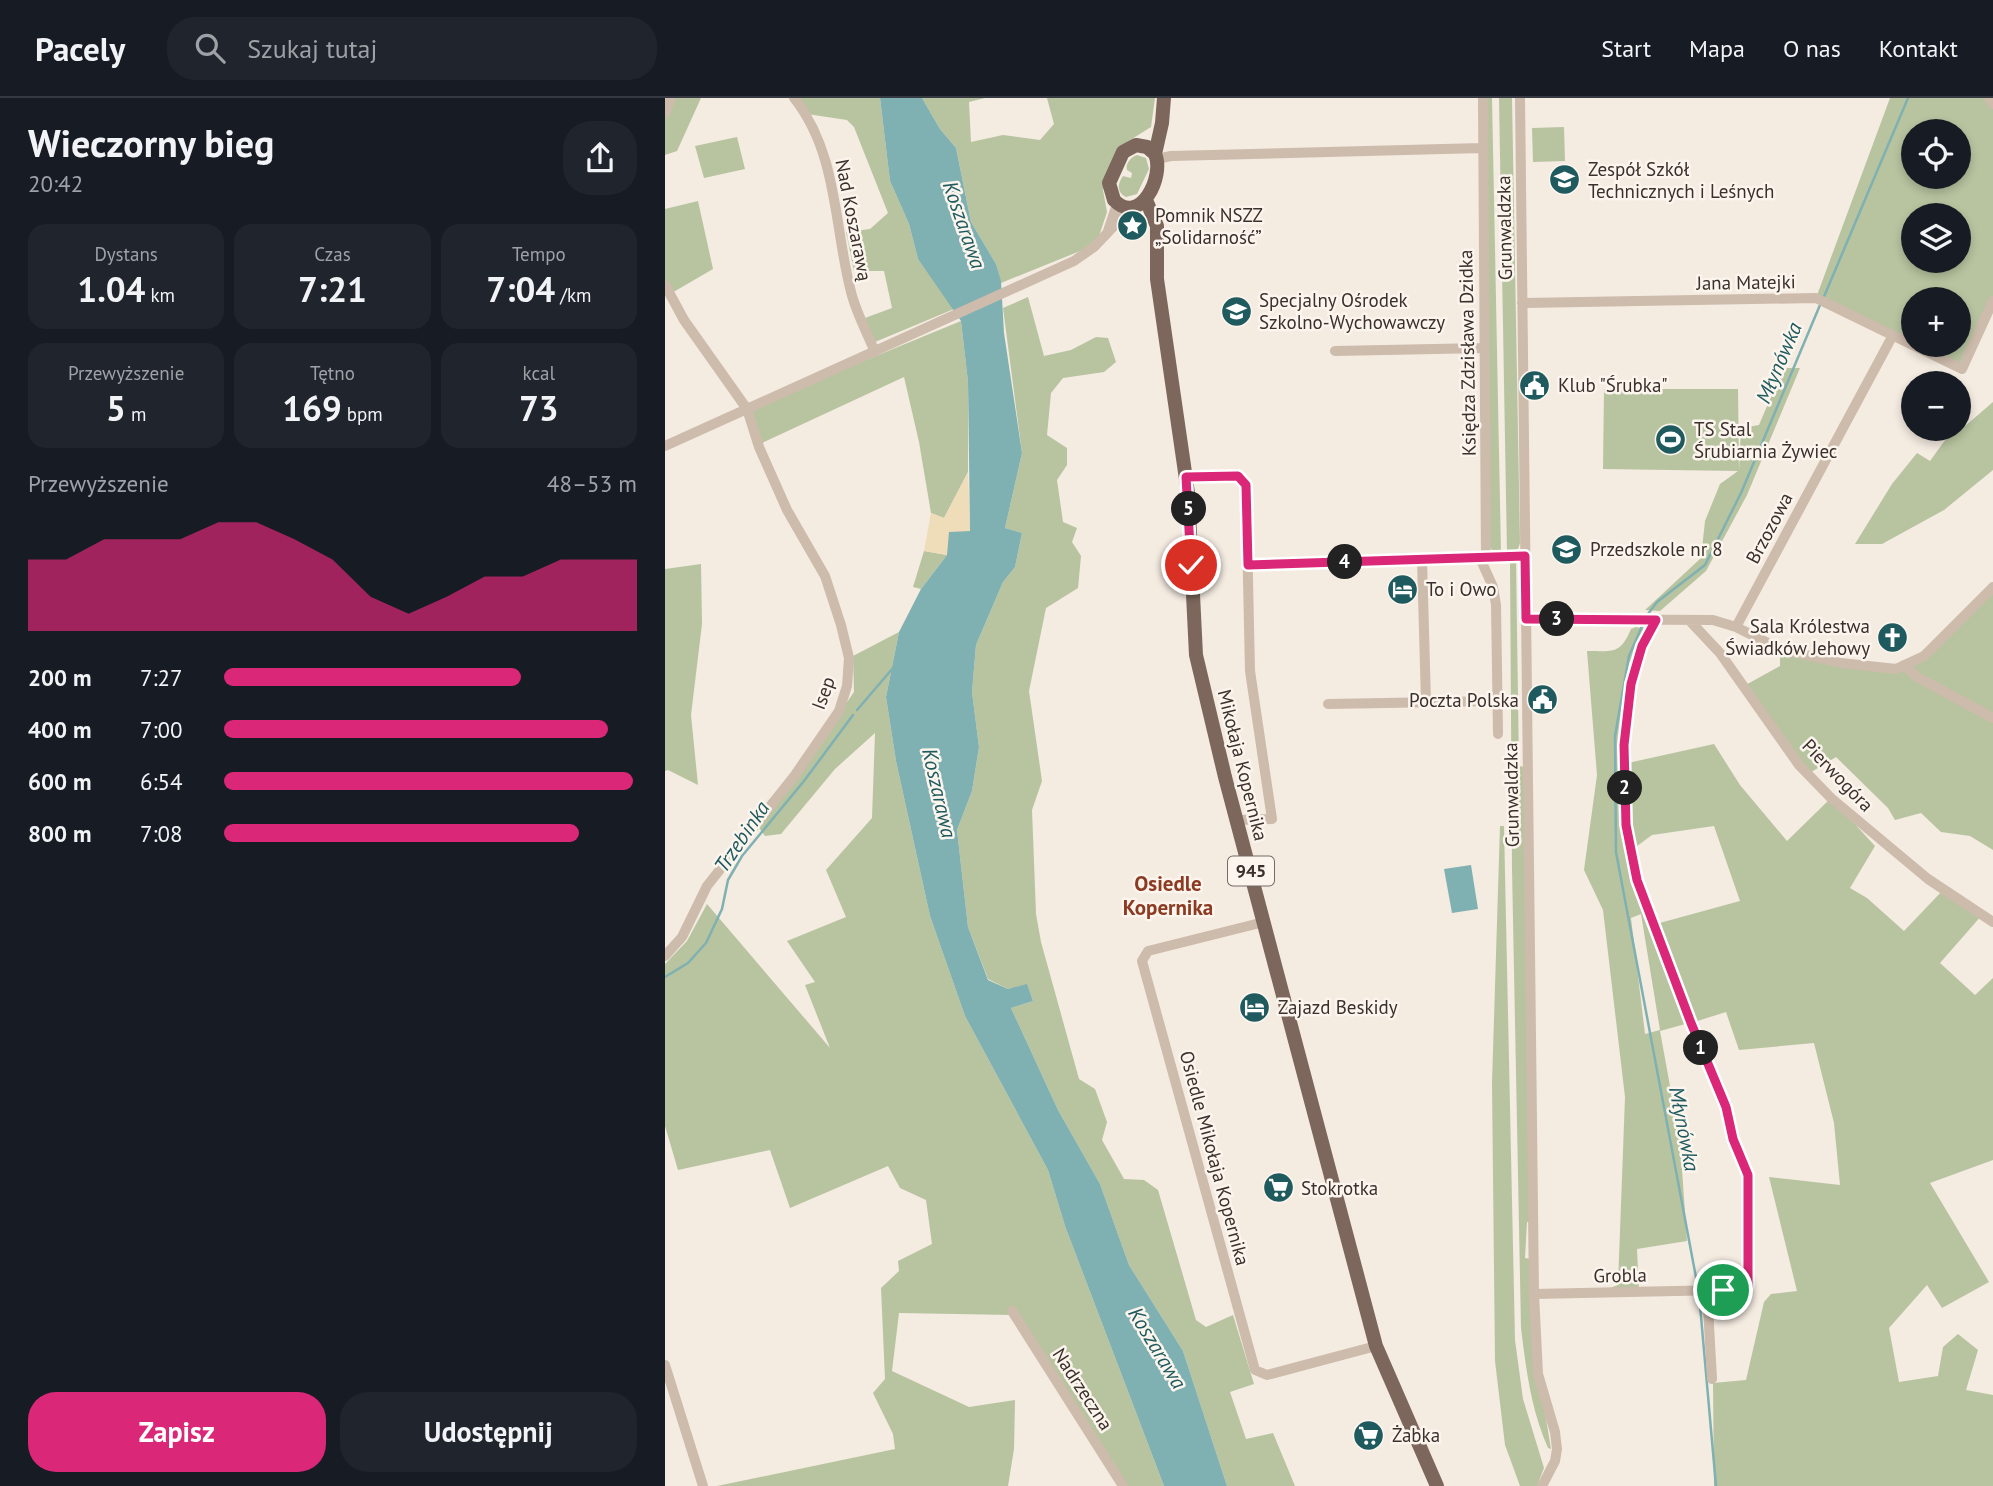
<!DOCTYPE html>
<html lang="pl">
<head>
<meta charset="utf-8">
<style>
  :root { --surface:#171b24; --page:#20242c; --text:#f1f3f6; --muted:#9ea1a6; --line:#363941; --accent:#db2777 }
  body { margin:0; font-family:"PT Sans",sans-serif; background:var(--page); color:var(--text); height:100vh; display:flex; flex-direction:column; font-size:26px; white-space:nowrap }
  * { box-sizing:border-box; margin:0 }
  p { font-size:23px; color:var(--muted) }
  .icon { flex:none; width:38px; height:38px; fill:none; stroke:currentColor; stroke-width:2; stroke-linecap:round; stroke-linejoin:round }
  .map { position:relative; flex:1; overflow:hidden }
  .panel { display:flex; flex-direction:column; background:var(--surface); width:665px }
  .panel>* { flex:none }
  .controls { position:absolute; left:1236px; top:21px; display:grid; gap:14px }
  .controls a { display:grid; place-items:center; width:70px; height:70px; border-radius:50%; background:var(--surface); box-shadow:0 4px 10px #0003; font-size:35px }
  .pin { position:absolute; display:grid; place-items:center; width:60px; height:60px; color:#fff; margin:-30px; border:4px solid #fff; border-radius:50%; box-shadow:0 2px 7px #0007 }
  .km { position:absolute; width:35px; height:35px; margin:-18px; border-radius:50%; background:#222; color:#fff; font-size:19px; line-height:35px; text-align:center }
  .round { display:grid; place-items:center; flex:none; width:74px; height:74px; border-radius:28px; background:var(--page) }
  .head { display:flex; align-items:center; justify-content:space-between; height:119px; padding:0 28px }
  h1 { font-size:38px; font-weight:600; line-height:52px }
  .figures { display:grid; grid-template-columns:repeat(3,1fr); gap:10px; height:119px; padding:7px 28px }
  .figures div { display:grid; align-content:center; border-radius:18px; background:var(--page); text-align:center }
  .figures b { font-size:35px; font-weight:600 }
  .figures small { font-size:19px; font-weight:400 }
  .figures p { font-size:19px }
  .chart { height:196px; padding:14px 28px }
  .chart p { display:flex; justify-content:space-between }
  .chart svg { width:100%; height:126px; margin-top:7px; fill:var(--accent); opacity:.7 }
  .button { display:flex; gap:14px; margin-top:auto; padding:14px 28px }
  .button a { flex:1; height:80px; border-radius:28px; background:var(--accent); color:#fff; font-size:28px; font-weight:600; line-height:80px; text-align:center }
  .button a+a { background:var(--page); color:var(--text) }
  ul { padding:0 28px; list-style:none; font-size:23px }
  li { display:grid; grid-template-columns:112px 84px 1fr; align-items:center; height:52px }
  li i { height:18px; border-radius:9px; background:var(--accent) }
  header { display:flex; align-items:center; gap:42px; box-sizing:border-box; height:98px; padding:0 35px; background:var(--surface); border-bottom:2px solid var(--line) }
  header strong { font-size:33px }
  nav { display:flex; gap:38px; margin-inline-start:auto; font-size:24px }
  .search { width:490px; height:63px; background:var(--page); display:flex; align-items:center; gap:18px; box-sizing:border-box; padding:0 24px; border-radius:28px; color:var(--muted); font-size:26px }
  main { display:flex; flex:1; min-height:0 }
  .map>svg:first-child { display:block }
  .green { fill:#b8c4a0; fill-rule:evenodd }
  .sand { fill:#efdcb8 }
  .water { fill:#7fb0b2 }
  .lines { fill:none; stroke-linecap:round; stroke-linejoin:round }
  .stream { stroke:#7fb0b2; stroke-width:2.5 }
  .minor { stroke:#cdbbac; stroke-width:10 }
  .major { stroke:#7d675c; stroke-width:14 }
  .route-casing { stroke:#fff; stroke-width:14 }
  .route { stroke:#db2777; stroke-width:9 }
  .labels { text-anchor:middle; stroke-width:5; stroke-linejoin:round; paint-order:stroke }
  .shield { fill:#fbf5ee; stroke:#756b66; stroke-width:2 }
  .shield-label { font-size:18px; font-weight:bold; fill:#3b302b }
  .poi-label { font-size:19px; fill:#3b302b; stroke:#fbf5ee; text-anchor:start }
  .street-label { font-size:19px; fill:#3b302b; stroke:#fbf5ee }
  .water-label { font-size:21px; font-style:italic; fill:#1f5a5e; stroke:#fbf5ee }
  .neighbourhood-label { font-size:21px; font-weight:bold; fill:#8c3b22; stroke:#fbf5ee }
</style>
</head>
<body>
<header>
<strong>Pacely</strong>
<div class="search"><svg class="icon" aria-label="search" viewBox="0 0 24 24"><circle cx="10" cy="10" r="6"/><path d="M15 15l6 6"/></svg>Szukaj tutaj</div>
<nav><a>Start</a><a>Mapa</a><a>O nas</a><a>Kontakt</a></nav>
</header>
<main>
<section class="panel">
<div class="head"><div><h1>Wieczorny bieg</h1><p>20:42</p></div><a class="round"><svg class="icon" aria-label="share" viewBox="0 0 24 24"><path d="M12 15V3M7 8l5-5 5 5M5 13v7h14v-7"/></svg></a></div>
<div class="figures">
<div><p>Dystans</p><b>1.04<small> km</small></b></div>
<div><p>Czas</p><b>7:21</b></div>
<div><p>Tempo</p><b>7:04<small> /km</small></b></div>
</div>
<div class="figures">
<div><p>Przewyższenie</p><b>5<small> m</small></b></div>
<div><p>Tętno</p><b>169<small> bpm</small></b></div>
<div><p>kcal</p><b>73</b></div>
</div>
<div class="chart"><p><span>Przewyższenie</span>48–53 m</p>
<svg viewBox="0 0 160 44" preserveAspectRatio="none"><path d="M0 44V19L10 19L20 12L30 12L40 12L50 6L60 6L70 12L80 19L90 32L100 38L110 32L120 25L130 25L140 19L150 19L160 19V44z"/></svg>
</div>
<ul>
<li><b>200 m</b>7:27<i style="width:72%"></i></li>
<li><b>400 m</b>7:00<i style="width:93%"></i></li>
<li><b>600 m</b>6:54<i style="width:99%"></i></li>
<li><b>800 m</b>7:08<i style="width:86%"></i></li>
</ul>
<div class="button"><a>Zapisz</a><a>Udostępnij</a></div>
</section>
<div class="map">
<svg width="1328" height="1388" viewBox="0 0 1328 1388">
  <rect width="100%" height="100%" fill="#f4ebe1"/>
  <path class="green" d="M 6,0 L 36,0 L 12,53 L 0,57 L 0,15 Z
    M 129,0 L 215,0 L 225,83 L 244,126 L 253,161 L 289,211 L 210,244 L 200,220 L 227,210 L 219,173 L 189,173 L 181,134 L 205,131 L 223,115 L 189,29 L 182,22 L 142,16 Z
    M 257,0 L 320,0 L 304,4 L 306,44 L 338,37 L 375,42 L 389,26 L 382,0 L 490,0 L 486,29 L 462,44 L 441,80 L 438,92 L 442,114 L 434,138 L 420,151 L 336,185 L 331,166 L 306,124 L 291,50 L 275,31 Z
    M 822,0 L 827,0 L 836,455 L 828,454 L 825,448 Z
    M 834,0 L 847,0 L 855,445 L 853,451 L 842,455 Z
    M 1225,0 L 1324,0 L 1328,6 L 1328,203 L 1297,271 L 1151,200 ZM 1248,33 L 1293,33 L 1293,79 L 1248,79 ZM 1248,117 L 1293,117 L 1293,163 L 1248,163 ZM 1248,201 L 1293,201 L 1293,247 L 1248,247 Z
    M 899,29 L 900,63 L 868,64 L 867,30 Z
    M 72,39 L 80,71 L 39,80 L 30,48 Z
    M 472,57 L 481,60 L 484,71 L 472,96 L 461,99 C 452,95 452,86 458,78 L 466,80 L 467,75 L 462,72 C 460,66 466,59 472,57 Z
    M 33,103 L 48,171 L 5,196 L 0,187 L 0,111 Z
    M 363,199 L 379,258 L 406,252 L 431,239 L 443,240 L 451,264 L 439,274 L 398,280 L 386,295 L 382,337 L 402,350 L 402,367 L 392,382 L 398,424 L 412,430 L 407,444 L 416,458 L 413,490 L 381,510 L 364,593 L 377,683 L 367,712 L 371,816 L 376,844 L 414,981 L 430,991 L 442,1024 L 437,1042 L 459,1081 L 479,1082 L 493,1092 L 531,1222 L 541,1229 L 568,1217 L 589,1286 L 565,1294 L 581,1341 L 608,1335 L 630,1388 L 562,1388 L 518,1253 L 464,1167 L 435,1086 L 393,1012 L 346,910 L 368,903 L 362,887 L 343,891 L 323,881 L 303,829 L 292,732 L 307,693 L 314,649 L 307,594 L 311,547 L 338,484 L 350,469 L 357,435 L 340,430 L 357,355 L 338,210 Z
    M 296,223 L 303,284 L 303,374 L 279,420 L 266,415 L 254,344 L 239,279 L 99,344 L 94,349 L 82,311 Z
    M 1118,270 L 1135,270 L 1082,397 L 1041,473 L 995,513 L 980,512 L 1036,460 L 1040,423 L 1055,386 L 1073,373 L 938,371 L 939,291 L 1073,291 L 1074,372 L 1076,330 L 1094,327 Z
    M 1328,304 L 1328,372 L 1279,412 L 1217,446 L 1190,446 L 1227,386 L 1252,355 L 1265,363 L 1288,331 L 1293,331 L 1293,325 L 1299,329 Z
    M 259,453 L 282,457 L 256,491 L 248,489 Z
    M 845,463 L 851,463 L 854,668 L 859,669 L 865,1124 L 862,1124 L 860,1160 L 866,1161 L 866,1229 L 886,1351 L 883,1350 C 866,1312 861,1271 856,1230 L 847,770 Z
    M 36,466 L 37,526 L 26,617 L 33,687 L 3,672 L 0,673 L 0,471 Z
    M 1328,489 L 1328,752 L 1305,738 L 1276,734 L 1256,715 L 1230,722 L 1223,710 L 1171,659 L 1143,676 L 1077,589 L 1115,568 L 1115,551 L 1232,571 L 1259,558 Z
    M 971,529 L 982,531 L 962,569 L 958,604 L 955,642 L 961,761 L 1024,925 L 995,933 L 1015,1043 L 1022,1143 L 972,1151 L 974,1194 L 932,1195 L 953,1187 L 960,999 L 938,812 L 919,772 L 932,677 L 922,553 C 948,553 955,557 966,531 ZM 976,816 L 995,932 L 980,936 L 966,820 Z
    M 234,534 L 221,599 L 231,663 L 265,818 L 300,918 L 383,1072 L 400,1128 L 499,1388 L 462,1388 L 347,1217 L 234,1215 L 227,1273 L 304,1309 L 350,1302 L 349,1351 L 343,1388 L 52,1388 L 230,1351 L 228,1336 L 208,1295 L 220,1281 L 216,1190 L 234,1173 L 233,1163 L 267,1146 L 261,1102 L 235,1090 L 223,1068 L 125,1110 L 105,1052 L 13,1072 L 0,1028 L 0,866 L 22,843 L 42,806 L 165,950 L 140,887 L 150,884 L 122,843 L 181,819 L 161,772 L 207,720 L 210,635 L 170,671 L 116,736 L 100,738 L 94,730 L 189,594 L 188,558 Z
    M 1049,646 L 1075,687 L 1122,743 L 1166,700 L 1210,748 L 1185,790 L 1202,800 L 1239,833 L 1279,791 L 1317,817 L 1275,865 L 1310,897 L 1328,880 L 1328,1062 L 1265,1085 L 1324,1184 L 1277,1210 L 1262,1187 L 1224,1230 L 1234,1284 L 1273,1278 L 1278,1249 L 1293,1236 L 1313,1252 L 1301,1292 L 1328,1297 L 1328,1388 L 1049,1388 L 1048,1285 L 1081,1282 L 1099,1204 L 1106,1196 L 1132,1193 L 1104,1079 L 1175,1087 L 1169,1025 L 1149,945 L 1074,952 L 1061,914 L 1026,925 L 991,826 L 1075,803 L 1049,728 L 987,737 L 968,751 L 963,665 Z
    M 835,728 L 839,728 L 850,1242 L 858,1301 L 879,1370 L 872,1388 L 855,1388 L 840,1347 L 830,1263 L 827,985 Z"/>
  <path class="sand" d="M 303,374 L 305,434 L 282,457 L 259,453 L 266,415 L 279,420 Z"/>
  <path class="water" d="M 215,0 L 257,0 L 275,31 L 291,50 L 306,124 L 331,166 L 336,183 L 339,235 L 357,355 L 340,430 L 357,435 L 350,469 L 338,484 L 311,547 L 307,594 L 314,649 L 307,693 L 292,732 L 303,829 L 323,882 L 343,891 L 362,886 L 368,903 L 346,910 L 393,1012 L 435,1086 L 464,1167 L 518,1253 L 562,1388 L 499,1388 L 400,1128 L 383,1072 L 300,918 L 265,818 L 231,663 L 221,599 L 234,534 L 256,491 L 282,457 L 284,434 L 305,433 L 303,284 L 296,223 L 253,161 L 244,126 L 225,83 Z
    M 806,767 L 813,811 L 787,815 L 779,771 Z"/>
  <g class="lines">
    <path class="stream" d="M 1158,201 L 1243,0
      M 980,520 L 992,504 L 1040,467 L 1076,395 L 1155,207
      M 978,526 L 964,558 L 950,638 L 951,754 L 1033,1190
      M 192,612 L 228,570
      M 0,879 L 23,865 L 41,845 L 57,811 L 63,782 L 77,758 L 139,683 L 188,617
      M 1034,1196 L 1051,1388"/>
    <path class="minor" d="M 129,0 C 173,55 169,129 186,194 C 191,214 202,235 210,254
      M 818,0 L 821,460
      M 855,0 L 869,1196 L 873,1276 L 890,1334 L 892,1351 L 890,1363 L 877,1388
      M 1324,0 L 1328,6
      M 0,15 L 6,0
      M 492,61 L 506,58 L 817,50
      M 443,133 L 452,106
      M 0,187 L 19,222 L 82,311 L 94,349 L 122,412 L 160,478 L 176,527 L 184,560 L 182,588 L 174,613 L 130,677 L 42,788 L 17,839 L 0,858
      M 857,205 L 1151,200 L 1297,271 L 1328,203
      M 670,253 L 819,250
      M 0,348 L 409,163 L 429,149 L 466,110
      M 521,379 L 573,378 L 581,388 L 585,573 L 607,721 L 572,722
      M 815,460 L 828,489 L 831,507 L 833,636
      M 757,461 L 761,604
      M 583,467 L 860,459
      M 861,521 L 1048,522 L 1071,529 L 1115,551 L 1176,565 L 1231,571 L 1259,558 L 1328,489
      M 1024,522 L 1055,555 L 1134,667 L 1166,700 L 1263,781 L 1328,824
      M 1071,529 L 1228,237
      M 1239,567 L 1252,579 L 1328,620
      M 663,606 L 832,603
      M 599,824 L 483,853 L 477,863 L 590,1272 L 602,1277 L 711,1248
      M 1042,1192 L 1047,1281
      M 869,1196 L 1058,1192 L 1083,1188 L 1083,1077 L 1068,1041 L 1061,1009 L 1026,925 L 972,782 L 961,727 L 959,647 L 966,586 L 977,548 L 991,522
      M 347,1213 L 458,1388
      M 0,1267 L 38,1388"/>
    <path class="major" d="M 471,47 L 482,49 L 490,56 C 500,78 475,129 449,102 L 444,85 L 458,54 Z
      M 490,56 L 497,25 L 499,0
      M 481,102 L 492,128 L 492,181 L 523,395 L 531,557 L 560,679 L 711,1248 L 772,1388"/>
  </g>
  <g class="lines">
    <defs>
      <path id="route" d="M 526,467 L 521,379 L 573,378 L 581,387 L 583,467 L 860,458 L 861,521 L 991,522 L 977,548 L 966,586 L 959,647 L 961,727 L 972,782 L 1026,925 L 1061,1009 L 1068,1041 L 1083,1077 L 1083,1188 L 1058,1192"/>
    </defs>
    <use href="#route" class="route-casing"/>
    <use href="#route" class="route"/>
  </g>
  <defs>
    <symbol id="university-disc" viewBox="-11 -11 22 22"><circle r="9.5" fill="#1f5a5e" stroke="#fbf5ee"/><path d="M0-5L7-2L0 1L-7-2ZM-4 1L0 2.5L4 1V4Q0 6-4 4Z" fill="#fff"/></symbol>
    <symbol id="sight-disc" viewBox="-11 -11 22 22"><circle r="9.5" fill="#1f5a5e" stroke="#fbf5ee"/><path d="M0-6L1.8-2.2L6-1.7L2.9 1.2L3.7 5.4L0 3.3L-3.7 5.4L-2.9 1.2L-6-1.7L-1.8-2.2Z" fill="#fff"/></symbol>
    <symbol id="school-disc" viewBox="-11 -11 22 22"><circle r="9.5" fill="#1f5a5e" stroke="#fbf5ee"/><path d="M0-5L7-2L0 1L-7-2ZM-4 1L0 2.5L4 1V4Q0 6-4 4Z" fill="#fff"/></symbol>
    <symbol id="civic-disc" viewBox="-11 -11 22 22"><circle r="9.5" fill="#1f5a5e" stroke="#fbf5ee"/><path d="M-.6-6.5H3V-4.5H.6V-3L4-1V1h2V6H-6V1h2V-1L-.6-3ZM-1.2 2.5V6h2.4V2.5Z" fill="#fff"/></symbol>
    <symbol id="stadium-disc" viewBox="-11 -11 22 22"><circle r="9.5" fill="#1f5a5e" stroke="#fbf5ee"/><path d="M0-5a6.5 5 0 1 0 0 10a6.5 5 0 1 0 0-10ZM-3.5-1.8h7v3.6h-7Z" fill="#fff"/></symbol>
    <symbol id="hotel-disc" viewBox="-11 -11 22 22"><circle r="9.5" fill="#1f5a5e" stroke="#fbf5ee"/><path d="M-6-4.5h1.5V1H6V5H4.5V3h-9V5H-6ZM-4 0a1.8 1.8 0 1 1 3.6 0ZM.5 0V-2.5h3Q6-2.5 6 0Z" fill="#fff"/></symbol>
    <symbol id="church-disc" viewBox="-11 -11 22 22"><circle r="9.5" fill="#1f5a5e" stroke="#fbf5ee"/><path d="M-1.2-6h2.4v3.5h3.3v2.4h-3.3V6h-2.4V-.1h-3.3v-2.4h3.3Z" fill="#fff"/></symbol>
    <symbol id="supermarket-disc" viewBox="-11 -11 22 22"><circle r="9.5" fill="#1f5a5e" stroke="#fbf5ee"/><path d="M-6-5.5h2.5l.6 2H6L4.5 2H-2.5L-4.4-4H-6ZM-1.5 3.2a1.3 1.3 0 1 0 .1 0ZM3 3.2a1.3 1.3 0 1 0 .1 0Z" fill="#fff"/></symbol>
  </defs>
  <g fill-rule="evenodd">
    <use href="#university-disc" x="882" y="64" width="35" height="35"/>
    <use href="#sight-disc" x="450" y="110" width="35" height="35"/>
    <use href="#school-disc" x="554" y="196" width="35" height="35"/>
    <use href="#civic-disc" x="852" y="270" width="35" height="35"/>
    <use href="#stadium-disc" x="988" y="324" width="35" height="35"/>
    <use href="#school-disc" x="884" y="434" width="35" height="35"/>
    <use href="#hotel-disc" x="720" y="474" width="35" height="35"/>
    <use href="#church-disc" x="1210" y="522" width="35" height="35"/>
    <use href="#civic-disc" x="860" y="584" width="35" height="35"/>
    <use href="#hotel-disc" x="572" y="892" width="35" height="35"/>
    <use href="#supermarket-disc" x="596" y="1072" width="35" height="35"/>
    <use href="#supermarket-disc" x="686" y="1320" width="35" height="35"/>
  </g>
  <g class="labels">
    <rect class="shield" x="563" y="758.5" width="46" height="29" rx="5"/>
    <g class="shield-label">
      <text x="586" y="779">945</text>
    </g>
    <g class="poi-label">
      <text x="923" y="78">Zespół Szkół<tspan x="923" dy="22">Technicznych i Leśnych</tspan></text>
      <text x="490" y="124">Pomnik NSZZ<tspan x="490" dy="22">„Solidarność”</tspan></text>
      <text x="594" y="209">Specjalny Ośrodek<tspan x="594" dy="22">Szkolno-Wychowawczy</tspan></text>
      <text x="893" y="294">Klub "Śrubka"</text>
      <text x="1029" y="338">TS Stal<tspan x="1029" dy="22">Śrubiarnia Żywiec</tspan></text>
      <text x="925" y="458">Przedszkole nr 8</text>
      <text x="761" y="498">To i Owo</text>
      <text x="1205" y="535" text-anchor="end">Sala Królestwa<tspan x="1205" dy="22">Świadków Jehowy</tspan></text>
      <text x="854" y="609" text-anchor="end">Poczta Polska</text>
      <text x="613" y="916">Zajazd Beskidy</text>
      <text x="636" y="1097">Stokrotka</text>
      <text x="727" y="1344">Żabka</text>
    </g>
    <g class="street-label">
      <text transform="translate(189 122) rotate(79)" y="7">Nad Koszarawą</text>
      <text transform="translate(839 130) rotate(-91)" y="7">Grunwaldzka</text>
      <text transform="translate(1081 184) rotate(-1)" y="7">Jana Matejki</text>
      <text transform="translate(802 255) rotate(-91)" y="7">Księdza Zdzisława Dzidka</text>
      <text transform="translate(1104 430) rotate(-62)" y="7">Brzozowa</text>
      <text transform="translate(158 595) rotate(-70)" y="7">Isep</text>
      <text transform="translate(578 667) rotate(76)" y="7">Mikołaja Kopernika</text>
      <text transform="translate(1173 677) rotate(46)" y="7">Pierwogóra</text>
      <text transform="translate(846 697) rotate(-91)" y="7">Grunwaldzka</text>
      <text transform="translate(550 1060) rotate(75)" y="7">Osiedle Mikołaja Kopernika</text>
      <text transform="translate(955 1177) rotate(-1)" y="7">Grobla</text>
      <text transform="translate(418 1291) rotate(57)" y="7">Nadrzeczna</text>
    </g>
    <g class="water-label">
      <text transform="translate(299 127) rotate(71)" y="7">Koszarawa</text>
      <text transform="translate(1114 265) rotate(-67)" y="7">Młynówka</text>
      <text transform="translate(274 695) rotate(77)" y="7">Koszarawa</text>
      <text transform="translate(77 739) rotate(-56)" y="7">Trzebinka</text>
      <text transform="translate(1019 1031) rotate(79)" y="7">Młynówka</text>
      <text transform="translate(492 1250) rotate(59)" y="7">Koszarawa</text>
    </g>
    <g class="neighbourhood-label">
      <text x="503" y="793">Osiedle<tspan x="503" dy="24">Kopernika</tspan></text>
    </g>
  </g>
</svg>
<div class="controls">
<a><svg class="icon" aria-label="locate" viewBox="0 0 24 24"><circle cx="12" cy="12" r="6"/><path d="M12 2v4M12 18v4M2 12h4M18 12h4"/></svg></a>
<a><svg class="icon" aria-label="layers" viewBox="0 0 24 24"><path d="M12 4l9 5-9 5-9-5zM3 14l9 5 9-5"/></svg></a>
<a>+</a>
<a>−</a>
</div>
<div class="pin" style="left:1058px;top:1192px;background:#1e9e55"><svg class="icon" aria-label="arrive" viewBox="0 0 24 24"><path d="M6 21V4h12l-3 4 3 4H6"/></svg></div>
<div class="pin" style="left:526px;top:467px;background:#d93025"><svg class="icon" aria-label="check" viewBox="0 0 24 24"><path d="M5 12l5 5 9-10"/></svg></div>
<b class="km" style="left:1036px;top:950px">1</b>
<b class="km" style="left:960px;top:690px">2</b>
<b class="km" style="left:892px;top:521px">3</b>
<b class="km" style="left:680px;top:464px">4</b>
<b class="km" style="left:524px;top:411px">5</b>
</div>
</main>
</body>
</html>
